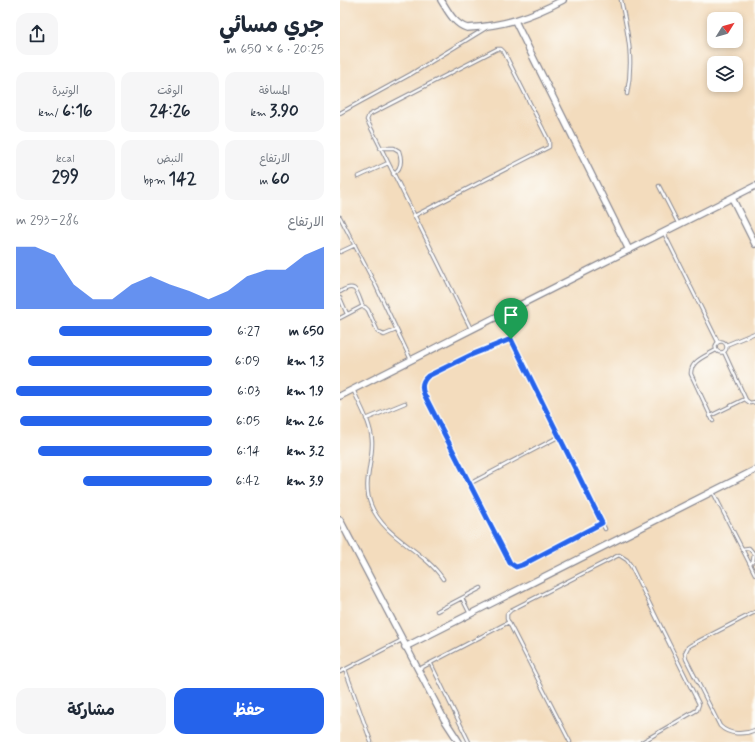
<!DOCTYPE html>
<html lang="ar">
<head>
<meta charset="utf-8">
<style>
  :root { --surface:#fff; --page:#f6f6f7; --text:#1f2937; --muted:#747a83; --accent:#2563eb }
  body { margin:0; font-family:Mynerve,"Playpen Sans Arabic",sans-serif; background:var(--page); color:var(--text); direction:rtl; height:100vh; display:flex; flex-direction:column; font-size:15px; white-space:nowrap }
  * { box-sizing:border-box; margin:0 }
  p { font-size:13px; color:var(--muted) }
  .icon { flex:none; width:22px; height:22px; fill:none; stroke:currentColor; stroke-width:2; stroke-linecap:round; stroke-linejoin:round }
  .map { position:relative; flex:1; overflow:hidden; direction:ltr }
  .details { display:flex; flex-direction:column; background:var(--surface); width:340px }
  .details>* { flex:none }
  .needle { width:26px; rotate:53deg }
  .controls { position:absolute; left:367px; top:12px; display:grid; gap:8px }
  .controls a { display:grid; place-items:center; width:36px; height:36px; border-radius:8px; background:var(--surface); box-shadow:0 2px 6px #0003; font-size:20px }
  .pin { position:absolute; display:grid; place-items:center; width:34px; height:34px; color:#fff; margin:-41px -17px; border-radius:50% 50% 50% 0; rotate:-45deg; box-shadow:0 0 4px #0007 }
  .pin .icon { rotate:45deg }
  .round { display:grid; place-items:center; flex:none; width:42px; height:42px; border-radius:12px; background:var(--page) }
  .summary { display:flex; align-items:center; justify-content:space-between; height:68px; padding:0 16px }
  h1 { font-size:22px; font-weight:700; line-height:30px }
  .metrics { display:grid; grid-template-columns:repeat(3,1fr); gap:6px; height:68px; padding:4px 16px }
  .metrics div { display:grid; align-content:center; border-radius:10px; background:var(--page); text-align:center }
  .metrics b { font-size:17px; font-weight:700 }
  .metrics small { font-size:11px; font-weight:400 }
  .metrics p { font-size:11px }
  .chart { height:112px; padding:8px 16px }
  .chart p { display:flex; justify-content:space-between }
  .chart svg { width:100%; height:72px; margin-top:4px; fill:var(--accent); opacity:.7 }
  .action { display:flex; gap:8px; margin-top:auto; padding:8px 16px }
  .action a { flex:1; height:46px; border-radius:12px; background:var(--accent); color:#fff; font-size:16px; font-weight:700; line-height:46px; text-align:center }
  .action a+a { background:var(--page); color:var(--text) }
  ul { padding:0 16px; list-style:none; font-size:13px }
  li { display:grid; grid-template-columns:64px 48px 1fr; align-items:center; height:30px }
  li i { height:10px; border-radius:5px; background:var(--accent) }
  main { display:flex; flex:1; min-height:0 }
  .map>svg:first-child { display:block }
  .lines { fill:none; stroke-linecap:round; stroke-linejoin:round }
  .lane-casing { stroke:#87868e; stroke-width:4.5 }
  .street-casing { stroke:#87868e; stroke-width:8 }
  .lane { stroke:#fff; stroke-width:2.5 }
  .street { stroke:#fff; stroke-width:5.5 }
  .route-casing { stroke:#fff; stroke-width:8 }
  .route { stroke:#2563eb; stroke-width:5 }
</style>
</head>
<body>
<main>
<div class="map">
<svg width="415" height="742" viewBox="0 0 415 742">
  <rect width="100%" height="100%" fill="#fdfcf7"/>
  <filter id="ink" filterUnits="userSpaceOnUse"><feTurbulence type="fractalNoise" baseFrequency=".025" numOctaves="2"/><feDisplacementMap in="SourceGraphic" scale="8" xChannelSelector="R" yChannelSelector="G"/><feConvolveMatrix kernelMatrix="1 2 1 2 8 2 1 2 1" color-interpolation-filters="sRGB"/></filter>
  <filter id="wash" filterUnits="userSpaceOnUse"><feTurbulence type="fractalNoise" baseFrequency=".012" numOctaves="4" result="noise"/><feDisplacementMap in="SourceGraphic" scale="16" xChannelSelector="R" yChannelSelector="G"/><feGaussianBlur stdDeviation="0.9" result="paint"/><feColorMatrix in="noise" values="0 0 0 0 0 0 0 0 0 0 0 0 0 0 0 0 0 1.4 0 .05"/><feComposite in="paint" operator="in"/></filter>
  <g filter="url(#wash)">
    <rect width="100%" height="100%" fill="#f3dcbd"/>
  </g>
  <g filter="url(#ink)">
    <g class="lines">
      <defs>
        <path id="lane" d="M 281,0 C 288,34 294,59 287,94
          M 0,113 L 71,74 L 146,28
          M 40,148 L 54,148 L 59,151 C 62,160 62,169 53,174
          M 18,177 L 48,163
          M 319,186 L 339,225
          M 74,216 L 209,147 L 209,141 L 164,52 L 161,49 L 157,49 L 31,114 L 29,115 L 27,120 L 131,329
          M 0,217 L 36,286 L 71,360
          M 324,233 L 378,342
          M 0,252 L 15,245
          M 0,292 C 17,281 17,293 23,307
          M 0,298 L 7,314
          M 160,316 L 265,529
          M 0,318 L 21,307 L 25,307 L 28,310 L 38,332 L 44,335 L 56,330
          M 171,339 L 131,355 L 88,376 C 82,381 81,387 84,394 L 170,563 C 174,567 177,568 183,565 L 262,523
          M375.5 347a5.5 5.5 0 1 1 11 0a5.5 5.5 0 1 1-11 0Z
          M 386,345 L 415,333
          M 384,352 L 406,400 L 410,403 L 415,402
          M 13,389 C 20,406 31,423 32,441 C 33,463 22,483 31,505 C 44,538 84,550 103,579
          M 370,416 L 405,399
          M 26,419 L 65,403
          M 373,421 L 351,374 C 350,361 366,356 376,350
          M 129,484 L 220,436
          M 373,492 L 415,574
          M 402,549 L 409,548 L 414,554 L 413,561 L 410,564
          M 122,598 L 130,614
          M 97,611 L 141,588
          M 415,612 L 351,645 L 348,647 L 345,653 L 346,659 L 380,726 C 389,735 404,735 415,730
          M 91,664 L 129,742
          M 5,669 L 31,742
          M 79,669 L 169,622
          M 0,672 L 62,640
          M 230,742 L 167,619 L 167,614 L 171,610 L 279,555 L 287,560 L 291,566 L 359,704 L 357,710 L 302,742"/>
        <path id="street" d="M 101,0 C 108,11 114,24 127,28 C 163,26 191,17 223,0
          M 175,21 L 289,250
          M 392,198 L 415,244
          M 0,396 L 415,186
          M 0,520 L 104,719 L 119,742
          M 65,647 L 415,470"/>
      </defs>
      <use href="#lane" class="lane-casing"/>
      <use href="#street" class="street-casing"/>
      <use href="#lane" class="lane"/>
      <use href="#street" class="street"/>
    </g>
  </g>
  <g class="lines" filter="url(#ink)">
    <defs>
      <path id="route" d="M 171,339 L 262,523 L 182,565 L 176,567 L 170,563 L 84,394 C 81,387 82,381 88,376 L 131,355 Z"/>
    </defs>
    <use href="#route" class="route-casing"/>
    <use href="#route" class="route"/>
  </g>
</svg>
<div class="controls">
<a><svg class="needle" viewBox="-14 -14 28 28"><path d="M0-13l5 13h-10z" fill="#e53935"/><path d="M0 13l5-13h-10z" fill="#747a83"/></svg></a>
<a><svg class="icon" aria-label="layers" viewBox="0 0 24 24"><path d="M12 4l9 5-9 5-9-5zM3 14l9 5 9-5"/></svg></a>
</div>
<div class="pin" style="left:171px;top:339px;background:#1e9e55"><svg class="icon" aria-label="arrive" viewBox="0 0 24 24"><path d="M6 21V4h12l-3 4 3 4H6"/></svg></div>
</div>
<section class="details">
<div class="summary"><div><h1>جري مسائي</h1><p>20:25 · 6 × 650 m</p></div><a class="round"><svg class="icon" aria-label="share" viewBox="0 0 24 24"><path d="M12 15V3M7 8l5-5 5 5M5 13v7h14v-7"/></svg></a></div>
<div class="metrics">
<div><p>المسافة</p><b>3.90<small> km</small></b></div>
<div><p>الوقت</p><b>24:26</b></div>
<div><p>الوتيرة</p><b>6:16<small> /km</small></b></div>
</div>
<div class="metrics">
<div><p>الارتفاع</p><b>60<small> m</small></b></div>
<div><p>النبض</p><b>142<small> bpm</small></b></div>
<div><p>kcal</p><b>299</b></div>
</div>
<div class="chart"><p><span>الارتفاع</span>286–293 m</p>
<svg viewBox="0 0 160 44" preserveAspectRatio="none"><path d="M0 44V6L10 6L20 11L30 29L40 38L50 38L60 29L70 24L80 29L90 33L100 38L110 33L120 24L130 20L140 20L150 11L160 6V44z"/></svg>
</div>
<ul>
<li><b>650 m</b>6:27<i style="width:78%"></i></li>
<li><b>1.3 km</b>6:09<i style="width:94%"></i></li>
<li><b>1.9 km</b>6:03<i style="width:100%"></i></li>
<li><b>2.6 km</b>6:05<i style="width:98%"></i></li>
<li><b>3.2 km</b>6:14<i style="width:89%"></i></li>
<li><b>3.9 km</b>6:42<i style="width:66%"></i></li>
</ul>
<div class="action"><a>حفظ</a><a>مشاركة</a></div>
</section>
</main>
</body>
</html>
